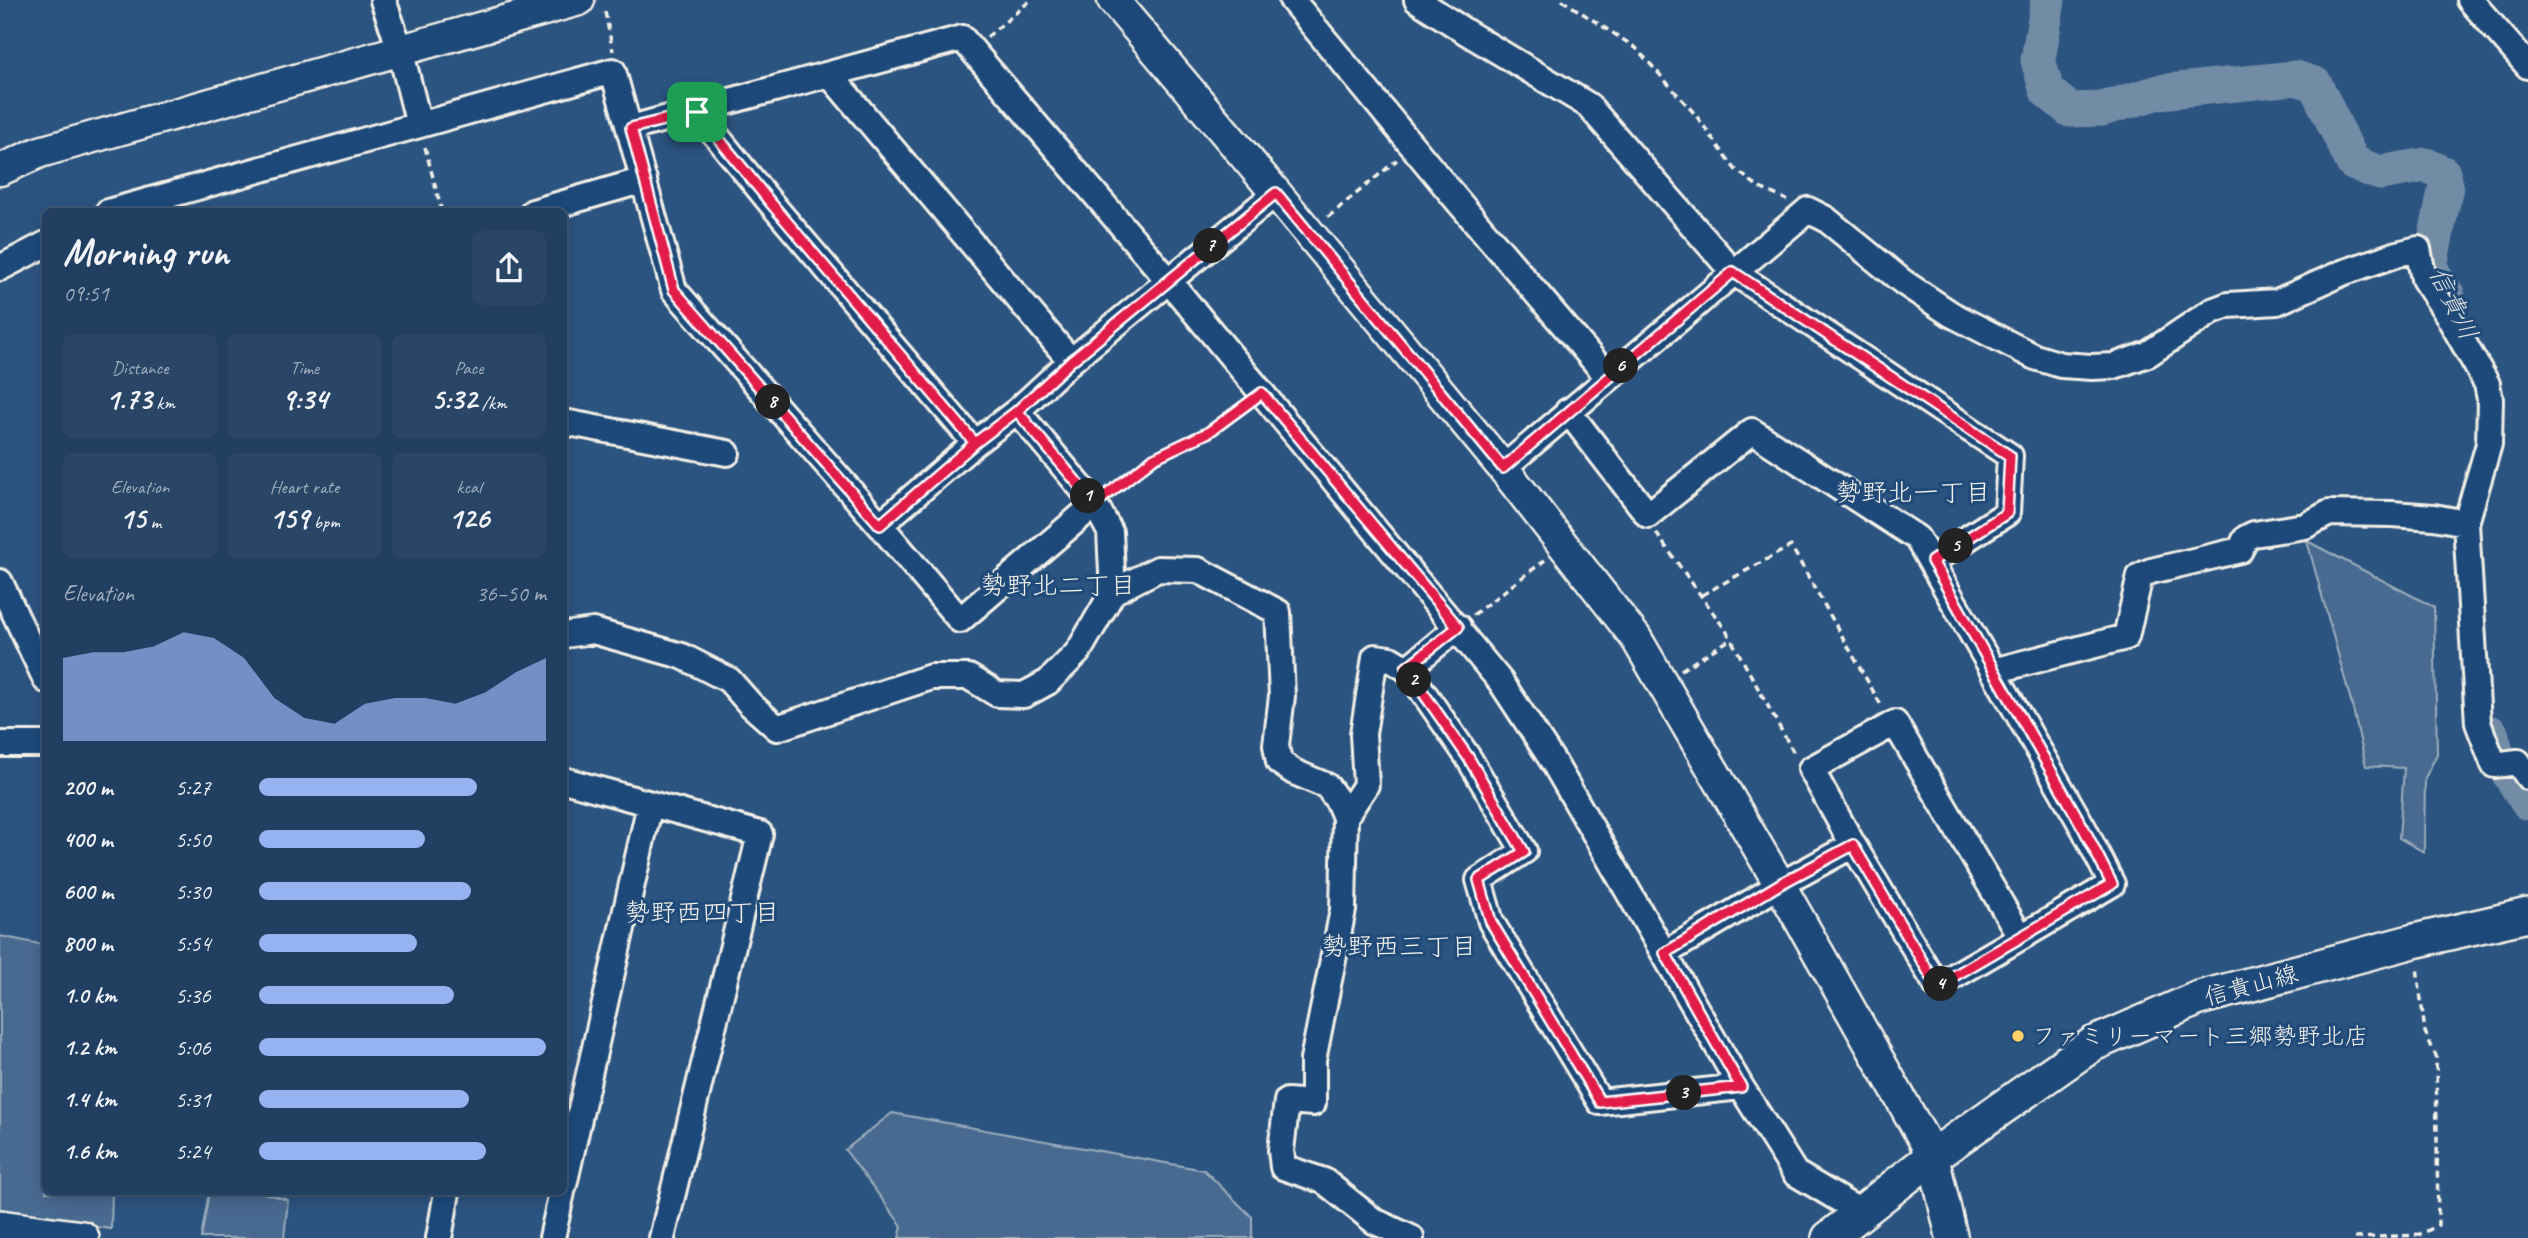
<!DOCTYPE html>
<html lang="en">
<head>
<meta charset="utf-8">
<style>
  :root { --surface:#213f61; --page:#294667; --text:#f1f3f6; --muted:#a2afbd; --line:#3e5876; --accent:#95b2f1 }
  body { margin:0; font-family:Caveat,"Klee One",sans-serif; background:var(--page); color:var(--text); height:100vh; display:flex; flex-direction:column; font-size:26px; white-space:nowrap }
  * { box-sizing:border-box; margin:0 }
  p { font-size:23px; color:var(--muted) }
  .icon { flex:none; width:38px; height:38px; fill:none; stroke:currentColor; stroke-width:2; stroke-linecap:round; stroke-linejoin:round }
  .map { position:relative; flex:1; overflow:hidden }
  .side { position:absolute; left:42px; top:208px; width:525px; height:987px; display:flex; flex-direction:column; background:var(--surface); border-radius:10px; box-shadow:0 4px 18px #0003,0 0 0 2px var(--line) }
  .side>* { flex:none }
  .pin { position:absolute; display:grid; place-items:center; width:60px; height:60px; color:#fff; margin:-30px; border-radius:14px; box-shadow:0 4px 10px #0006 }
  .km { position:absolute; width:35px; height:35px; margin:-18px; border-radius:50%; background:#222; color:#fff; font-size:19px; line-height:35px; text-align:center }
  .round { display:grid; place-items:center; flex:none; width:74px; height:74px; border-radius:10px; background:var(--page) }
  .overview { display:flex; align-items:center; justify-content:space-between; height:119px; padding:0 21px }
  h1 { font-size:38px; font-weight:800; line-height:52px }
  .figures { display:grid; grid-template-columns:repeat(3,1fr); gap:10px; height:119px; padding:7px 21px }
  .figures div { display:grid; align-content:center; border-radius:10px; background:var(--page); text-align:center }
  .figures b { font-size:30px; font-weight:800 }
  .figures small { font-size:19px; font-weight:400 }
  .figures p { font-size:19px }
  .chart { height:196px; padding:14px 21px }
  .chart p { display:flex; justify-content:space-between }
  .chart svg { width:100%; height:126px; margin-top:7px; fill:var(--accent); opacity:.7 }
  ul { padding:0 21px; list-style:none; font-size:23px }
  li { display:grid; grid-template-columns:112px 84px 1fr; align-items:center; height:52px }
  li i { height:18px; border-radius:9px; background:var(--accent) }
  .map>svg:first-child { display:block }
  .green { fill:#496b90; stroke:#9eaebc; stroke-width:2 }
  .lines { fill:none; stroke-linecap:round; stroke-linejoin:round }
  .river { stroke:#738ca6; stroke-width:35 }
  .minor-casing { stroke:#f4f1e8; stroke-width:30 }
  .tertiary-casing { stroke:#f4f1e8; stroke-width:35 }
  .secondary-casing { stroke:#f4f1e8; stroke-width:38 }
  .path { stroke:#f4f1e8; stroke-width:3.5; stroke-dasharray:7 5; stroke-linecap:butt }
  .minor { stroke:#1f4a7a; stroke-width:24 }
  .tertiary { stroke:#1f4a7a; stroke-width:30 }
  .secondary { stroke:#1f4a7a; stroke-width:33 }
  .route-casing { stroke:#fff; stroke-width:14 }
  .route { stroke:#e11d48; stroke-width:9 }
  .poi-dot { fill:#ffd166; stroke:#1f4a7a; stroke-width:2.5 }
  .labels { text-anchor:middle; stroke-width:6; stroke-linejoin:round; paint-order:stroke }
  .street-label { font-size:24px; fill:#f4f1e8; stroke:#1f4a7a }
  .poi-label { font-size:24px; fill:#f4f1e8; stroke:#1f4a7a; text-anchor:start }
  .water-label { font-size:26px; font-style:italic; fill:#dadddb; stroke:#1f4a7a }
  .neighbourhood-label { font-size:26px; fill:#f4f1e8; stroke:#1f4a7a }
</style>
</head>
<body>
<div class="map">
<svg width="2528" height="1238" viewBox="0 0 2528 1238">
  <rect width="100%" height="100%" fill="#2c5481"/>
  <filter id="ink" filterUnits="userSpaceOnUse"><feTurbulence type="fractalNoise" baseFrequency=".0143" numOctaves="2"/><feDisplacementMap in="SourceGraphic" scale="14" xChannelSelector="R" yChannelSelector="G"/><feConvolveMatrix kernelMatrix="1 2 1 2 8 2 1 2 1" color-interpolation-filters="sRGB"/></filter>
  <g filter="url(#ink)">
    <path class="green" d="M 2307,541 L 2434,607 L 2437,754 L 2425,778 L 2424,852 L 2399,838 L 2404,768 L 2366,766 L 2352,705 Z
      M 0,936 L 45,945 L 46,1192 L 112,1192 L 111,1229 L 0,1213 Z
      M 892,1113 L 1204,1170 L 1252,1217 L 1252,1238 L 899,1238 L 902,1226 L 845,1150 Z
      M 209,1192 L 261,1192 L 288,1200 L 284,1238 L 201,1238 Z"/>
    <g class="lines">
      <path class="river" d="M 2048,0 L 2038,60 L 2047,91 L 2070,110 L 2102,109 L 2159,92 L 2295,78 L 2315,84 L 2353,163 L 2380,173 L 2426,165 L 2443,173 L 2446,186 L 2430,266 L 2438,283 L 2447,294
        M 2491,733 L 2497,755 L 2528,803"/>
      <defs>
        <path id="minor" d="M 383,0 L 400,49 L 419,125
          M 1292,0 L 1457,200 L 1608,377
          M 1417,0 L 1466,32 L 1588,105 L 1733,272 L 2010,456 L 2007,513 L 1932,561
          M 2470,0 L 2528,66
          M 830,75 L 1071,361
          M 697,112 L 770,202 L 975,443
          M 631,128 L 962,38 L 1169,281 L 1501,682 L 1554,763 L 1741,1087 L 1795,1173 L 1862,1213
          M 108,212 L 613,71 L 674,290 L 880,525 L 960,620 L 1095,504
          M 533,212 L 644,180
          M 0,268 L 46,244
          M 1568,411 L 1648,515 L 1752,431 L 1917,538 L 2084,829 L 2112,884 L 1937,986 L 1853,845 L 1811,769 L 1895,723 L 2020,936
          M 564,422 L 727,453
          M 1503,468 L 1808,210 L 1826,219 L 1903,282 L 1951,314 L 2035,357 L 2061,365 L 2092,367 L 2114,366 L 2148,354 L 2212,311 L 2228,305 L 2277,302 L 2342,273 L 2397,254 L 2418,249 L 2424,279 L 2446,312 L 2487,384 L 2490,399 L 2489,444 L 2466,523 L 2478,723 L 2494,765 L 2518,762 L 2528,777
          M 880,525 L 975,443 L 1017,411 L 1071,361 L 1276,193
          M 0,582 L 46,680
          M 1113,592 L 1158,569 L 1198,570 L 1278,612 L 1282,696 L 1276,745 L 1279,762 L 1294,772 L 1327,786 L 1338,801 L 1345,817
          M 564,635 L 593,631 L 682,656 L 729,680 L 750,704 L 777,728 L 931,677 L 969,677 L 997,694 L 1024,695 L 1048,682 L 1078,652 L 1113,592 L 1110,532 L 1095,504 L 1017,411
          M 1407,669 L 1458,627
          M 1993,671 L 2126,637 L 2140,576 L 2151,571 L 2240,550 L 2246,538 L 2254,534 L 2305,526 L 2329,513 L 2392,514 L 2434,517 L 2466,523
          M 0,744 L 46,744
          M 564,780 L 760,834 L 662,1238
          M 1665,953 L 1780,885 L 1853,845
          M 564,1185 L 650,804
          M 439,1238 L 447,1192
          M 552,1238 L 562,1192
          M 1411,1238 L 1374,1221 L 1324,1181 L 1283,1167 L 1281,1150 L 1287,1101 L 1313,1103 L 1313,1060 L 1343,910 L 1345,817 L 1366,785 L 1363,734 L 1375,657 L 1390,659 L 1407,669 L 1468,757 L 1524,851 L 1479,880 L 1491,922 L 1600,1102 L 1741,1087"/>
        <path id="tertiary" d="M 1113,0 L 1276,193 L 1503,468 L 1636,638 L 1780,885 L 1933,1156 L 1952,1238
          M 0,170 L 40,152 L 579,0"/>
        <path id="secondary" d="M 0,1227 L 82,1238
          M 1829,1238 L 1933,1156 L 2093,1044 L 2199,998 L 2414,941 L 2528,915"/>
      </defs>
      <use href="#minor" class="minor-casing"/>
      <use href="#tertiary" class="tertiary-casing"/>
      <use href="#secondary" class="secondary-casing"/>
      <path class="path" d="M 1562,0 L 1636,48 L 1695,114 L 1735,169 L 1760,188 L 1787,200
        M 605,12 L 613,51
        M 987,37 L 1031,0
        M 425,147 L 442,212
        M 1328,217 L 1397,160
        M 1110,492 L 1154,458 L 1209,431 L 1245,406
        M 1656,533 L 1727,632 L 1795,755
        M 1702,595 L 1791,546 L 1881,705
        M 1473,615 L 1545,560
        M 1681,670 L 1731,639
        M 2355,1238 L 2420,1235 L 2438,1225 L 2436,1056 L 2425,1032 L 2417,967"/>
      <use href="#minor" class="minor"/>
      <use href="#tertiary" class="tertiary"/>
      <use href="#secondary" class="secondary"/>
    </g>
  </g>
  <g class="lines" filter="url(#ink)">
    <defs>
      <path id="route" d="M 697,112 L 770,202 L 975,443 L 1017,411 L 1095,504 L 1154,458 L 1209,432 L 1262,393 L 1458,627 L 1406,668 L 1468,757 L 1524,852 L 1479,880 L 1491,922 L 1600,1102 L 1741,1087 L 1665,953 L 1780,884 L 1853,845 L 1937,986 L 2112,884 L 2084,829 L 1932,561 L 2007,513 L 2010,456 L 1733,272 L 1503,468 L 1276,193 L 1071,361 L 1017,411 L 975,443 L 880,525 L 674,290 L 631,128 L 697,112"/>
    </defs>
    <use href="#route" class="route-casing"/>
    <use href="#route" class="route"/>
  </g>
  <circle class="poi-dot" cx="2018" cy="1036" r="7"/>
  <g class="labels">
    <g class="street-label">
      <text transform="translate(2251 985) rotate(-15)" y="8">信貴山線</text>
    </g>
    <g class="poi-label">
      <text x="2032" y="1044">ファミリーマート三郷勢野北店</text>
    </g>
    <g class="water-label">
      <text transform="translate(2454 303) rotate(64)" y="9">信貴川</text>
    </g>
    <g class="neighbourhood-label">
      <text x="1913" y="501">勢野北一丁目</text>
      <text x="1058" y="594">勢野北二丁目</text>
      <text x="702" y="921">勢野西四丁目</text>
      <text x="1399" y="955">勢野西三丁目</text>
    </g>
  </g>
</svg>
<div class="pin" style="left:697px;top:112px;background:#1e9e55"><svg class="icon" aria-label="arrive" viewBox="0 0 24 24"><path d="M6 21V4h12l-3 4 3 4H6"/></svg></div>
<b class="km" style="left:1088px;top:496px">1</b>
<b class="km" style="left:1414px;top:680px">2</b>
<b class="km" style="left:1684px;top:1093px">3</b>
<b class="km" style="left:1941px;top:984px">4</b>
<b class="km" style="left:1956px;top:546px">5</b>
<b class="km" style="left:1621px;top:366px">6</b>
<b class="km" style="left:1211px;top:246px">7</b>
<b class="km" style="left:773px;top:402px">8</b>
<section class="side">
<div class="overview"><div><h1>Morning run</h1><p>09:51</p></div><a class="round"><svg class="icon" aria-label="share" viewBox="0 0 24 24"><path d="M12 15V3M7 8l5-5 5 5M5 13v7h14v-7"/></svg></a></div>
<div class="figures">
<div><p>Distance</p><b>1.73<small> km</small></b></div>
<div><p>Time</p><b>9:34</b></div>
<div><p>Pace</p><b>5:32<small> /km</small></b></div>
</div>
<div class="figures">
<div><p>Elevation</p><b>15<small> m</small></b></div>
<div><p>Heart rate</p><b>159<small> bpm</small></b></div>
<div><p>kcal</p><b>126</b></div>
</div>
<div class="chart"><p><span>Elevation</span>36–50 m</p>
<svg viewBox="0 0 160 44" preserveAspectRatio="none"><path d="M0 44V15L10 13L20 13L30 11L40 6L50 8L60 15L70 29L80 36L90 38L100 31L110 29L120 29L130 31L140 27L150 20L160 15V44z"/></svg>
</div>
<ul>
<li><b>200 m</b>5:27<i style="width:76%"></i></li>
<li><b>400 m</b>5:50<i style="width:58%"></i></li>
<li><b>600 m</b>5:30<i style="width:74%"></i></li>
<li><b>800 m</b>5:54<i style="width:55%"></i></li>
<li><b>1.0 km</b>5:36<i style="width:68%"></i></li>
<li><b>1.2 km</b>5:06<i style="width:100%"></i></li>
<li><b>1.4 km</b>5:31<i style="width:73%"></i></li>
<li><b>1.6 km</b>5:24<i style="width:79%"></i></li>
</ul>
</section>
</div>
</body>
</html>
